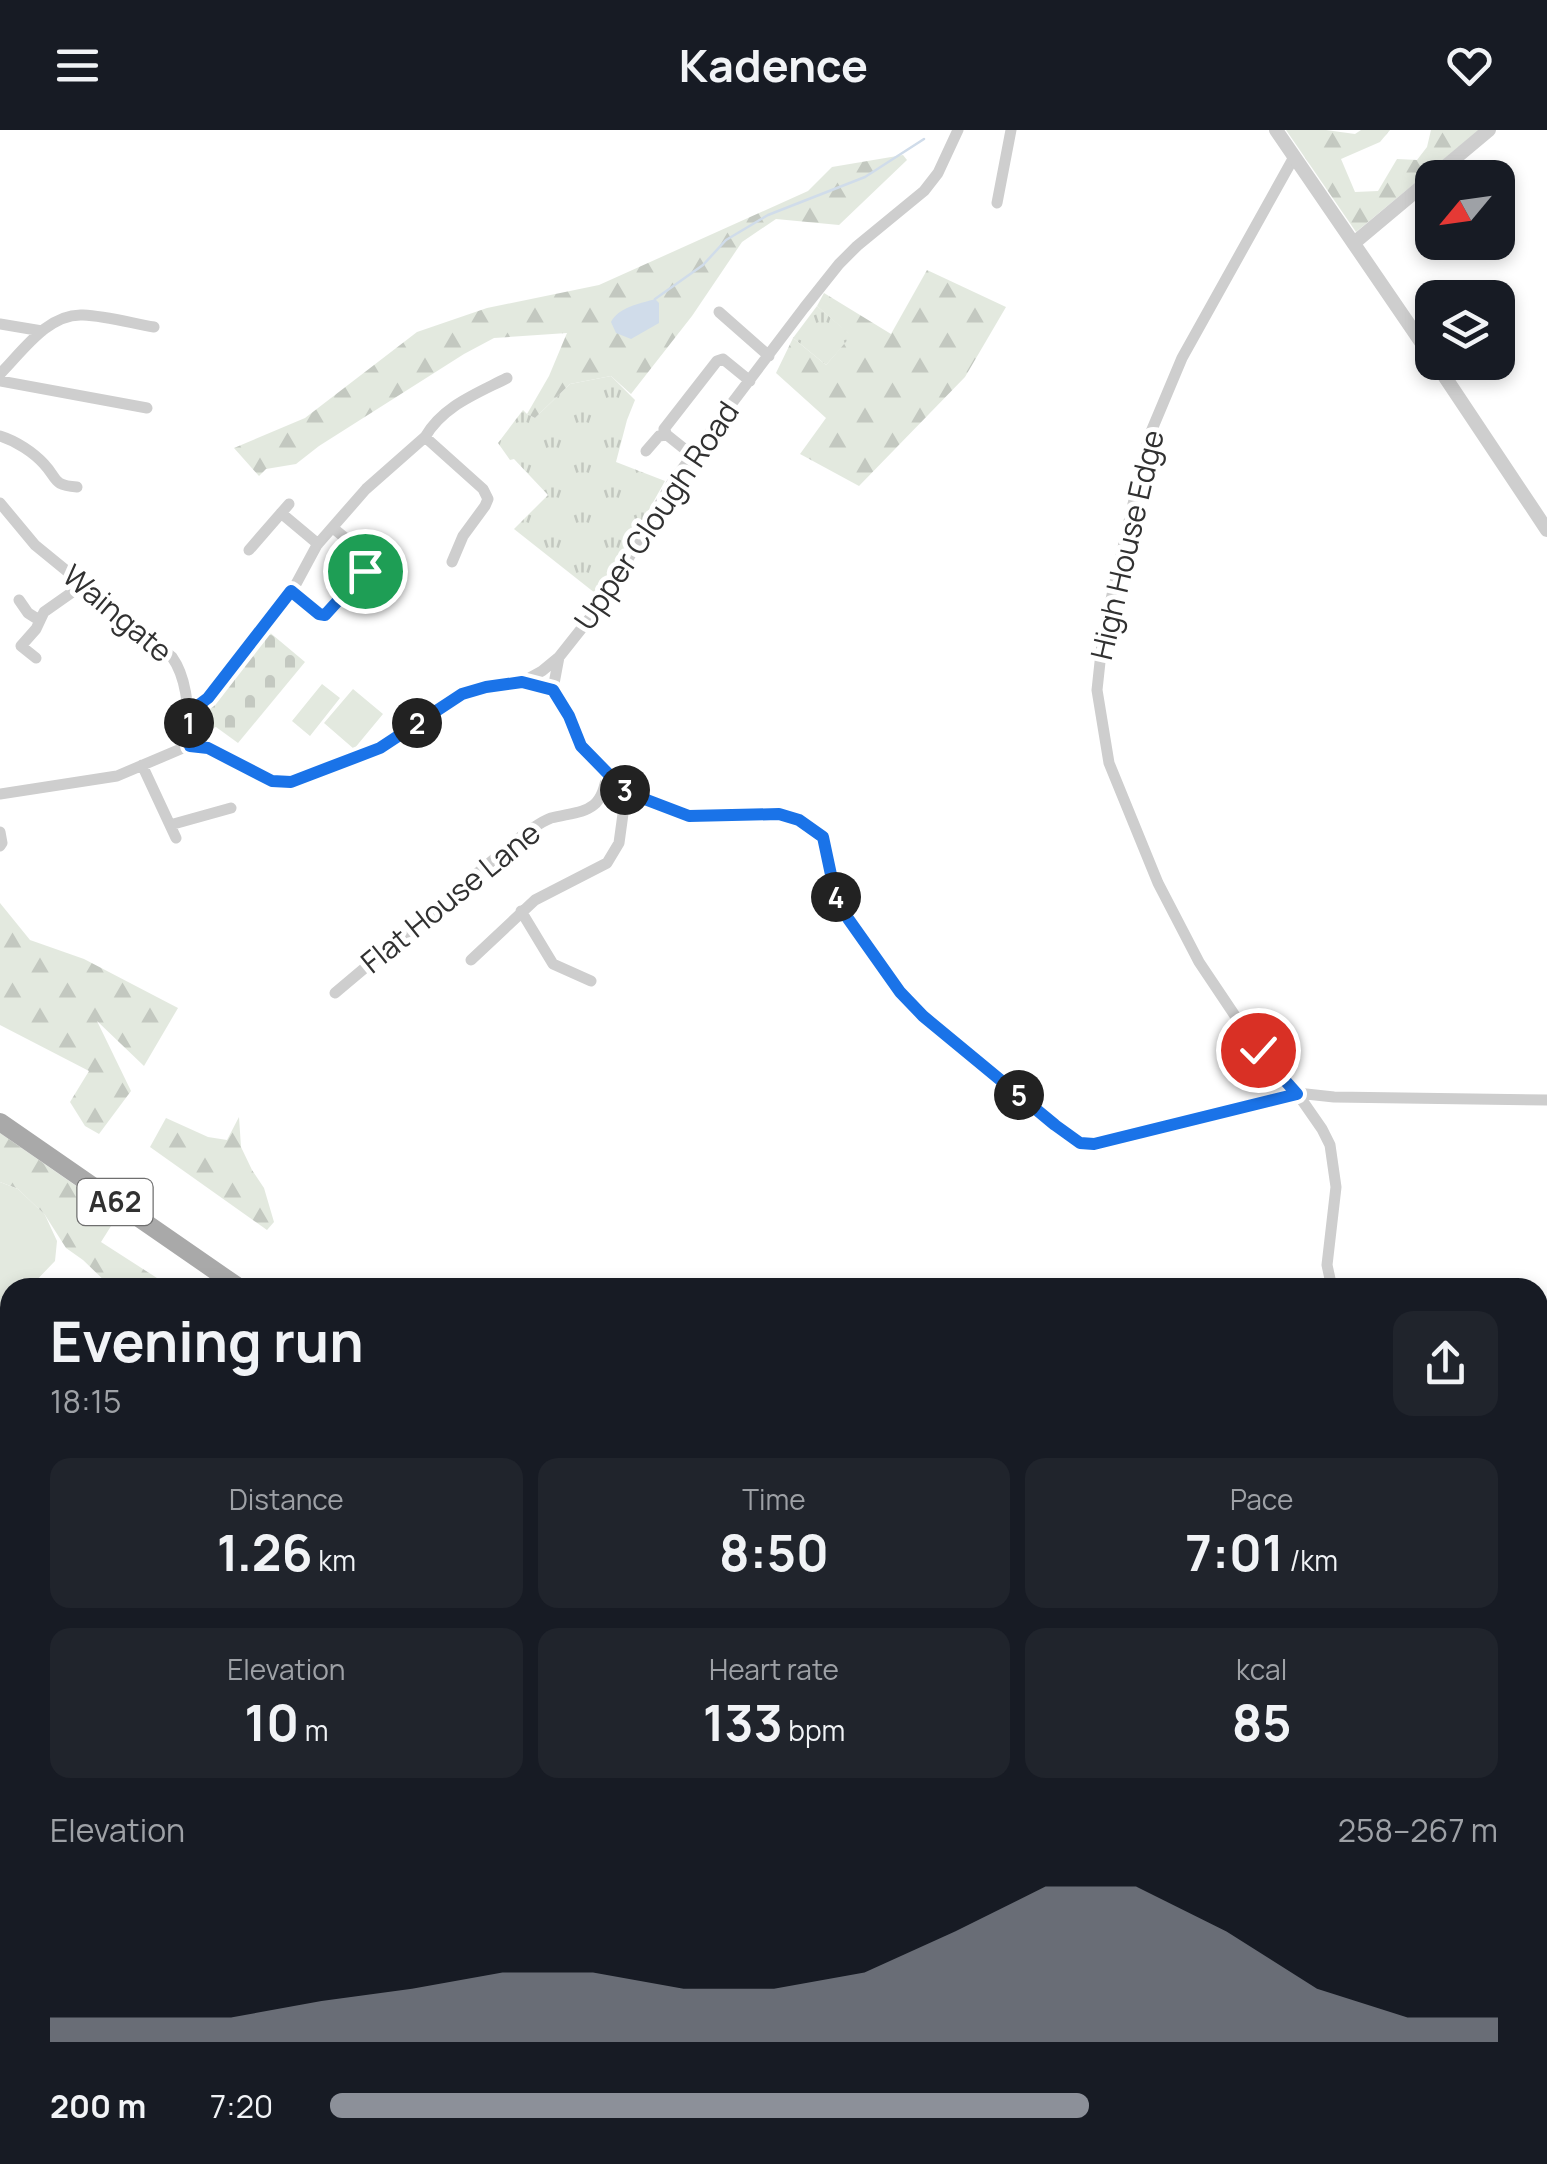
<!DOCTYPE html>
<html lang="en">
<head>
<meta charset="utf-8">
<style>
  :root { --surface:#171b24; --page:#20242c; --text:#f1f3f6; --muted:#9ea1a6; --accent:#8c9099 }
  body { margin:0; font-family:Manrope,sans-serif; background:var(--page); color:var(--text); height:100vh; display:flex; flex-direction:column; font-size:38px; white-space:nowrap }
  * { box-sizing:border-box; margin:0 }
  p { font-size:32px; color:var(--muted) }
  .icon { flex:none; width:55px; height:55px; fill:none; stroke:currentColor; stroke-width:2; stroke-linecap:round; stroke-linejoin:round }
  .map { position:relative; flex:1; overflow:hidden }
  .drawer { position:absolute; left:0px; top:1148px; width:1548px; height:888px; display:flex; flex-direction:column; background:var(--surface); border-radius:30px 30px 0 0; box-shadow:0 5px 15px #0003 }
  .drawer>* { flex:none }
  .needle { width:65px; rotate:241deg }
  .tools { position:absolute; left:1415px; top:30px; display:grid; gap:20px }
  .tools a { display:grid; place-items:center; width:100px; height:100px; border-radius:20px; background:var(--surface); box-shadow:0 5px 15px #0003; font-size:50px }
  .pin { position:absolute; display:grid; place-items:center; width:85px; height:85px; color:#fff; margin:-42px; border:5px solid #fff; border-radius:50%; box-shadow:0 2px 10px #0007 }
  .km { position:absolute; width:50px; height:50px; margin:-25px; border-radius:50%; background:#222; color:#fff; font-size:28px; line-height:50px; text-align:center }
  .round { display:grid; place-items:center; flex:none; width:105px; height:105px; border-radius:20px; background:var(--page) }
  .head { display:flex; align-items:center; justify-content:space-between; height:170px; padding:0 50px }
  h1 { font-size:55px; font-weight:700; line-height:75px }
  .metrics { display:grid; grid-template-columns:repeat(3,1fr); gap:15px; height:170px; padding:10px 50px }
  .metrics div { display:grid; align-content:center; border-radius:20px; background:var(--page); text-align:center }
  .metrics b { font-size:50px; font-weight:700 }
  .metrics small { font-size:28px; font-weight:400 }
  .metrics p { font-size:28px }
  .chart { height:280px; padding:20px 50px }
  .chart p { display:flex; justify-content:space-between }
  .chart svg { width:100%; height:180px; margin-top:10px; fill:var(--accent); opacity:.7 }
  ul { padding:0 50px; list-style:none; font-size:32px }
  li { display:grid; grid-template-columns:160px 120px 1fr; align-items:center; height:75px }
  li i { height:25px; border-radius:12px; background:var(--accent) }
  header { display:flex; justify-content:space-between; align-items:center; height:130px; padding:0 50px; background:var(--surface); font-size:45px; font-weight:700 }
  .map>svg:first-child { display:block }
  .grass { fill:url(#grass-tufts) }
  .forest { fill:url(#forest-firs) }
  .cemetery { fill:url(#cemetery-stones) }
  .pitch { fill:#e3e9df }
  .water { fill:#d0dcea }
  .lines { fill:none; stroke-linecap:round; stroke-linejoin:round }
  .stream { stroke:#d0dcea; stroke-width:2.5 }
  .minor { stroke:#cecece; stroke-width:11 }
  .tertiary { stroke:#cecece; stroke-width:14 }
  .primary { stroke:#a9a9a9; stroke-width:18 }
  .rail-casing { stroke:#868686; stroke-width:6 }
  .rail { stroke:#fff; stroke-width:2.5; stroke-dasharray:8; stroke-linecap:butt }
  .route-casing { stroke:#fff; stroke-width:20 }
  .route { stroke:#1a73e8; stroke-width:12 }
  .labels { text-anchor:middle; stroke-width:10; stroke-linejoin:round; paint-order:stroke }
  .shield { fill:#fff; stroke:#6f6f6f; stroke-width:2.5 }
  .shield-label { font-size:28px; font-weight:bold; fill:#313131 }
  .street-label { font-size:30px; fill:#313131; stroke:#fff }
</style>
</head>
<body>
<header><svg class="icon" aria-label="menu" viewBox="0 0 24 24"><path d="M4 6h16M4 12h16M4 18h16"/></svg>Kadence<svg class="icon" aria-label="heart" viewBox="0 0 24 24"><path d="M12 20l-8-8c-3-5 5-10 8-4 3-6 11-1 8 4z"/></svg></header>
<div class="map">
<svg width="1547" height="2034" viewBox="0 0 1547 2034">
  <defs>
    <pattern id="grass-tufts" width="24" height="20" patternUnits="userSpaceOnUse" patternTransform="scale(2.5)"><rect width="24" height="20" fill="#e3e9df"/><path d="M3 7l-1-3M5 7V3M7 7l1-3M15 17l-1-3M17 17v-4M19 17l1-3" fill="none" stroke="#c3c8c0"/></pattern>
    <pattern id="forest-firs" width="22" height="20" patternUnits="userSpaceOnUse" patternTransform="scale(2.5)"><rect width="22" height="20" fill="#e3e9df"/><path d="M5 1l3.5 6h-7zM16 11l3.5 6h-7z" fill="#c3c8c0"/></pattern>
    <pattern id="cemetery-stones" width="16" height="16" patternUnits="userSpaceOnUse" patternTransform="scale(2.5)"><rect width="16" height="16" fill="#e3e9df"/><path d="M2 7V4a2 2 0 0 1 4 0v3zM10 15v-3a2 2 0 0 1 4 0v3z" fill="#c3c8c0"/></pattern>
  </defs>
  <rect width="100%" height="100%" fill="#fff"/>
  <path class="grass" d="M 817,176 L 852,206 L 826,235 L 793,208 Z
    M 611,246 L 635,270 L 627,290 L 616,332 L 665,351 L 600,467 L 514,399 L 548,365 L 514,329 L 510,330 L 498,313 L 523,280 L 527,284 L 535,288 L 570,254 Z
    M 0,1286 L 10,1293 L 10,1428 L 0,1425 Z"/>
  <path class="forest" d="M 1286,0 L 1326,0 L 1355,4 L 1361,0 L 1390,0 L 1380,12 L 1341,29 L 1355,62 L 1378,61 L 1397,29 L 1417,30 L 1427,17 L 1431,0 L 1479,0 L 1356,102 Z
    M 903,25 L 907,30 L 839,95 L 776,89 L 742,112 L 692,186 L 631,264 L 611,246 L 570,254 L 535,288 L 527,284 L 549,246 L 567,203 L 494,208 L 464,224 L 319,316 L 296,334 L 266,339 L 259,346 L 234,318 L 305,288 L 417,202 L 487,178 L 599,155 L 808,61 L 832,37 Z
    M 927,140 L 1006,177 L 965,247 L 859,356 L 800,324 L 826,288 L 776,243 L 793,208 L 826,235 L 851,206 L 817,176 L 824,163 L 891,204 Z
    M 0,773 L 30,810 L 84,829 L 178,878 L 144,936 L 97,891 L 131,961 L 99,1004 L 85,996 L 70,972 L 89,941 L 0,895 Z
    M 239,987 L 241,1017 L 252,1040 L 264,1058 L 274,1092 L 267,1100 L 150,1017 L 166,988 L 208,1007 L 227,1010 Z
    M 0,1003 L 118,1085 L 101,1112 L 171,1157 L 111,1157 L 83,1130 L 66,1118 L 45,1085 L 18,1059 L 0,1052 Z
    M 791,2025 L 1018,2025 L 1026,2034 L 809,2034 Z"/>
  <path class="cemetery" d="M 268,501 L 305,532 L 238,613 L 216,597 L 207,600 L 204,580 Z"/>
  <path class="pitch" d="M 322,554 L 340,568 L 310,606 L 292,591 Z
    M 353,559 L 383,584 L 354,619 L 324,593 Z
    M 0,1052 L 18,1059 L 45,1085 L 57,1111 L 55,1131 L 30,1157 L 10,1158 L 10,1177 L 0,1186 Z"/>
  <path class="water" d="M 655,169 L 659,173 L 659,193 L 631,209 L 616,203 L 611,192 C 619,177 639,174 655,169 Z"/>
  <g class="lines">
    <path class="stream" d="M 655,169 L 703,135 L 726,110 L 768,85 L 865,47 L 924,9
      M 0,1529 L 8,1529"/>
    <path class="minor" d="M 1294,27 L 1182,228 L 1148,309 L 1103,504 L 1097,560 L 1109,633 L 1158,753 L 1199,832 L 1258,920 L 1297,963 L 1322,999 L 1330,1015 L 1336,1057 L 1327,1135 L 1332,1158
      M 997,73 L 1011,0
      M 719,182 L 769,226
      M 0,194 L 42,201
      M 0,244 C 22,222 48,183 83,185 C 106,186 131,193 154,197
      M 0,251 L 147,278
      M 0,306 C 16,311 33,322 44,334 C 58,349 52,355 77,357
      M 425,307 L 483,359 L 488,369 L 485,376 L 463,406 L 452,432
      M 646,321 L 659,306 L 667,305
      M 692,325 L 667,305 L 664,299 L 717,231 L 723,229 L 750,251
      M 0,373 L 35,415 L 172,527 C 189,551 188,586 190,615
      M 281,383 L 318,414
      M 249,420 L 289,374
      M 368,429 L 378,416
      M 291,461 L 319,483 L 325,485 L 365,441 L 368,429 L 366,425 L 333,398
      M 19,470 L 28,483 L 39,490
      M 36,528 L 21,516 L 36,499 L 44,482 L 71,463 L 79,453
      M 522,552 L 553,559 L 559,527
      M 553,559 L 569,586 L 581,615 L 626,662 L 689,686 L 779,684 L 799,690 L 823,707 L 837,773 L 843,783 L 900,862 L 923,885 L 1080,1013 L 1094,1015 L 1297,963 L 1334,967 L 1547,970
      M 188,583 L 208,568 L 296,454 L 317,415 L 366,359 L 425,307 C 443,276 476,264 507,248
      M 190,615 L 208,618 L 272,651 L 291,652 L 380,618 L 461,563 L 486,557 L 522,552 L 542,541 L 559,527 L 605,469 L 673,351 L 804,178 L 839,134 L 857,116 L 924,61 L 938,43 L 958,0
      M 142,635 L 176,708
      M 0,664 L 117,646 L 190,615
      M 170,695 L 231,678
      M 0,702 L 2,713 L 0,716
      M 521,781 L 553,834 L 591,851
      M 471,830 L 535,770 L 607,733 L 619,713 L 626,662
      M 335,863 L 524,704 C 532,699 542,691 551,688 C 584,680 602,684 607,643
      M 1538,1962 L 1545,1960
      M 1201,2025 L 1202,2025
      M 1450,2034 L 1451,2025"/>
    <path class="tertiary" d="M 1276,0 L 1432,228
      M 1354,113 L 1489,0
      M 1435,232 L 1547,400
      M 0,1872 L 10,1880
      M 156,2025 L 164,2034"/>
    <path class="primary" d="M 0,992 L 240,1158
      M 1031,2025 L 1040,2034"/>
    <defs>
      <path id="rail" d="M 0,1774 L 10,1785
        M 229,2025 L 238,2034"/>
    </defs>
    <use href="#rail" class="rail-casing"/>
    <use href="#rail" class="rail"/>
  </g>
  <g class="lines">
    <defs>
      <path id="route" d="M 365,441 L 325,485 L 319,484 L 291,461 L 208,568 L 188,583 L 190,616 L 208,618 L 272,651 L 291,652 L 380,618 L 462,564 L 486,557 L 522,552 L 553,560 L 569,586 L 581,616 L 626,662 L 689,686 L 779,684 L 799,690 L 823,707 L 837,773 L 900,862 L 923,886 L 1055,995 L 1080,1013 L 1094,1014 L 1297,964 L 1258,920"/>
    </defs>
    <use href="#route" class="route-casing"/>
    <use href="#route" class="route"/>
  </g>
  <g class="labels">
    <rect class="shield" x="77.5" y="1049" width="75" height="46" rx="8"/>
    <g class="shield-label">
      <text x="115" y="1082">A62</text>
    </g>
    <g class="street-label">
      <text transform="translate(657 386) rotate(-56)" y="10">Upper Clough Road</text>
      <text transform="translate(1128 415) rotate(-77)" y="10">High House Edge</text>
      <text transform="translate(117 484) rotate(40)" y="10">Waingate</text>
      <text transform="translate(451 768) rotate(-39)" y="10">Flat House Lane</text>
    </g>
  </g>
</svg>
<div class="tools">
<a><svg class="needle" viewBox="-14 -14 28 28"><path d="M0-13l5 13h-10z" fill="#e53935"/><path d="M0 13l5-13h-10z" fill="#9ea1a6"/></svg></a>
<a><svg class="icon" aria-label="layers" viewBox="0 0 24 24"><path d="M12 4l9 5-9 5-9-5zM3 14l9 5 9-5"/></svg></a>
</div>
<div class="pin" style="left:365px;top:441px;background:#1e9e55"><svg class="icon" aria-label="arrive" viewBox="0 0 24 24"><path d="M6 21V4h12l-3 4 3 4H6"/></svg></div>
<div class="pin" style="left:1258px;top:920px;background:#d93025"><svg class="icon" aria-label="check" viewBox="0 0 24 24"><path d="M5 12l5 5 9-10"/></svg></div>
<b class="km" style="left:189px;top:593px">1</b>
<b class="km" style="left:417px;top:593px">2</b>
<b class="km" style="left:625px;top:660px">3</b>
<b class="km" style="left:836px;top:767px">4</b>
<b class="km" style="left:1019px;top:965px">5</b>
<section class="drawer">
<div class="head"><div><h1>Evening run</h1><p>18:15</p></div><a class="round"><svg class="icon" aria-label="share" viewBox="0 0 24 24"><path d="M12 15V3M7 8l5-5 5 5M5 13v7h14v-7"/></svg></a></div>
<div class="metrics">
<div><p>Distance</p><b>1.26<small> km</small></b></div>
<div><p>Time</p><b>8:50</b></div>
<div><p>Pace</p><b>7:01<small> /km</small></b></div>
</div>
<div class="metrics">
<div><p>Elevation</p><b>10<small> m</small></b></div>
<div><p>Heart rate</p><b>133<small> bpm</small></b></div>
<div><p>kcal</p><b>85</b></div>
</div>
<div class="chart"><p><span>Elevation</span>258–267 m</p>
<svg viewBox="0 0 160 44" preserveAspectRatio="none"><path d="M0 44V38L10 38L20 38L30 34L40 31L50 27L60 27L70 31L80 31L90 27L100 17L110 6L120 6L130 17L140 31L150 38L160 38V44z"/></svg>
</div>
<ul>
<li><b>200 m</b>7:20<i style="width:65%"></i></li>
</ul>
</section>
</div>
</body>
</html>
